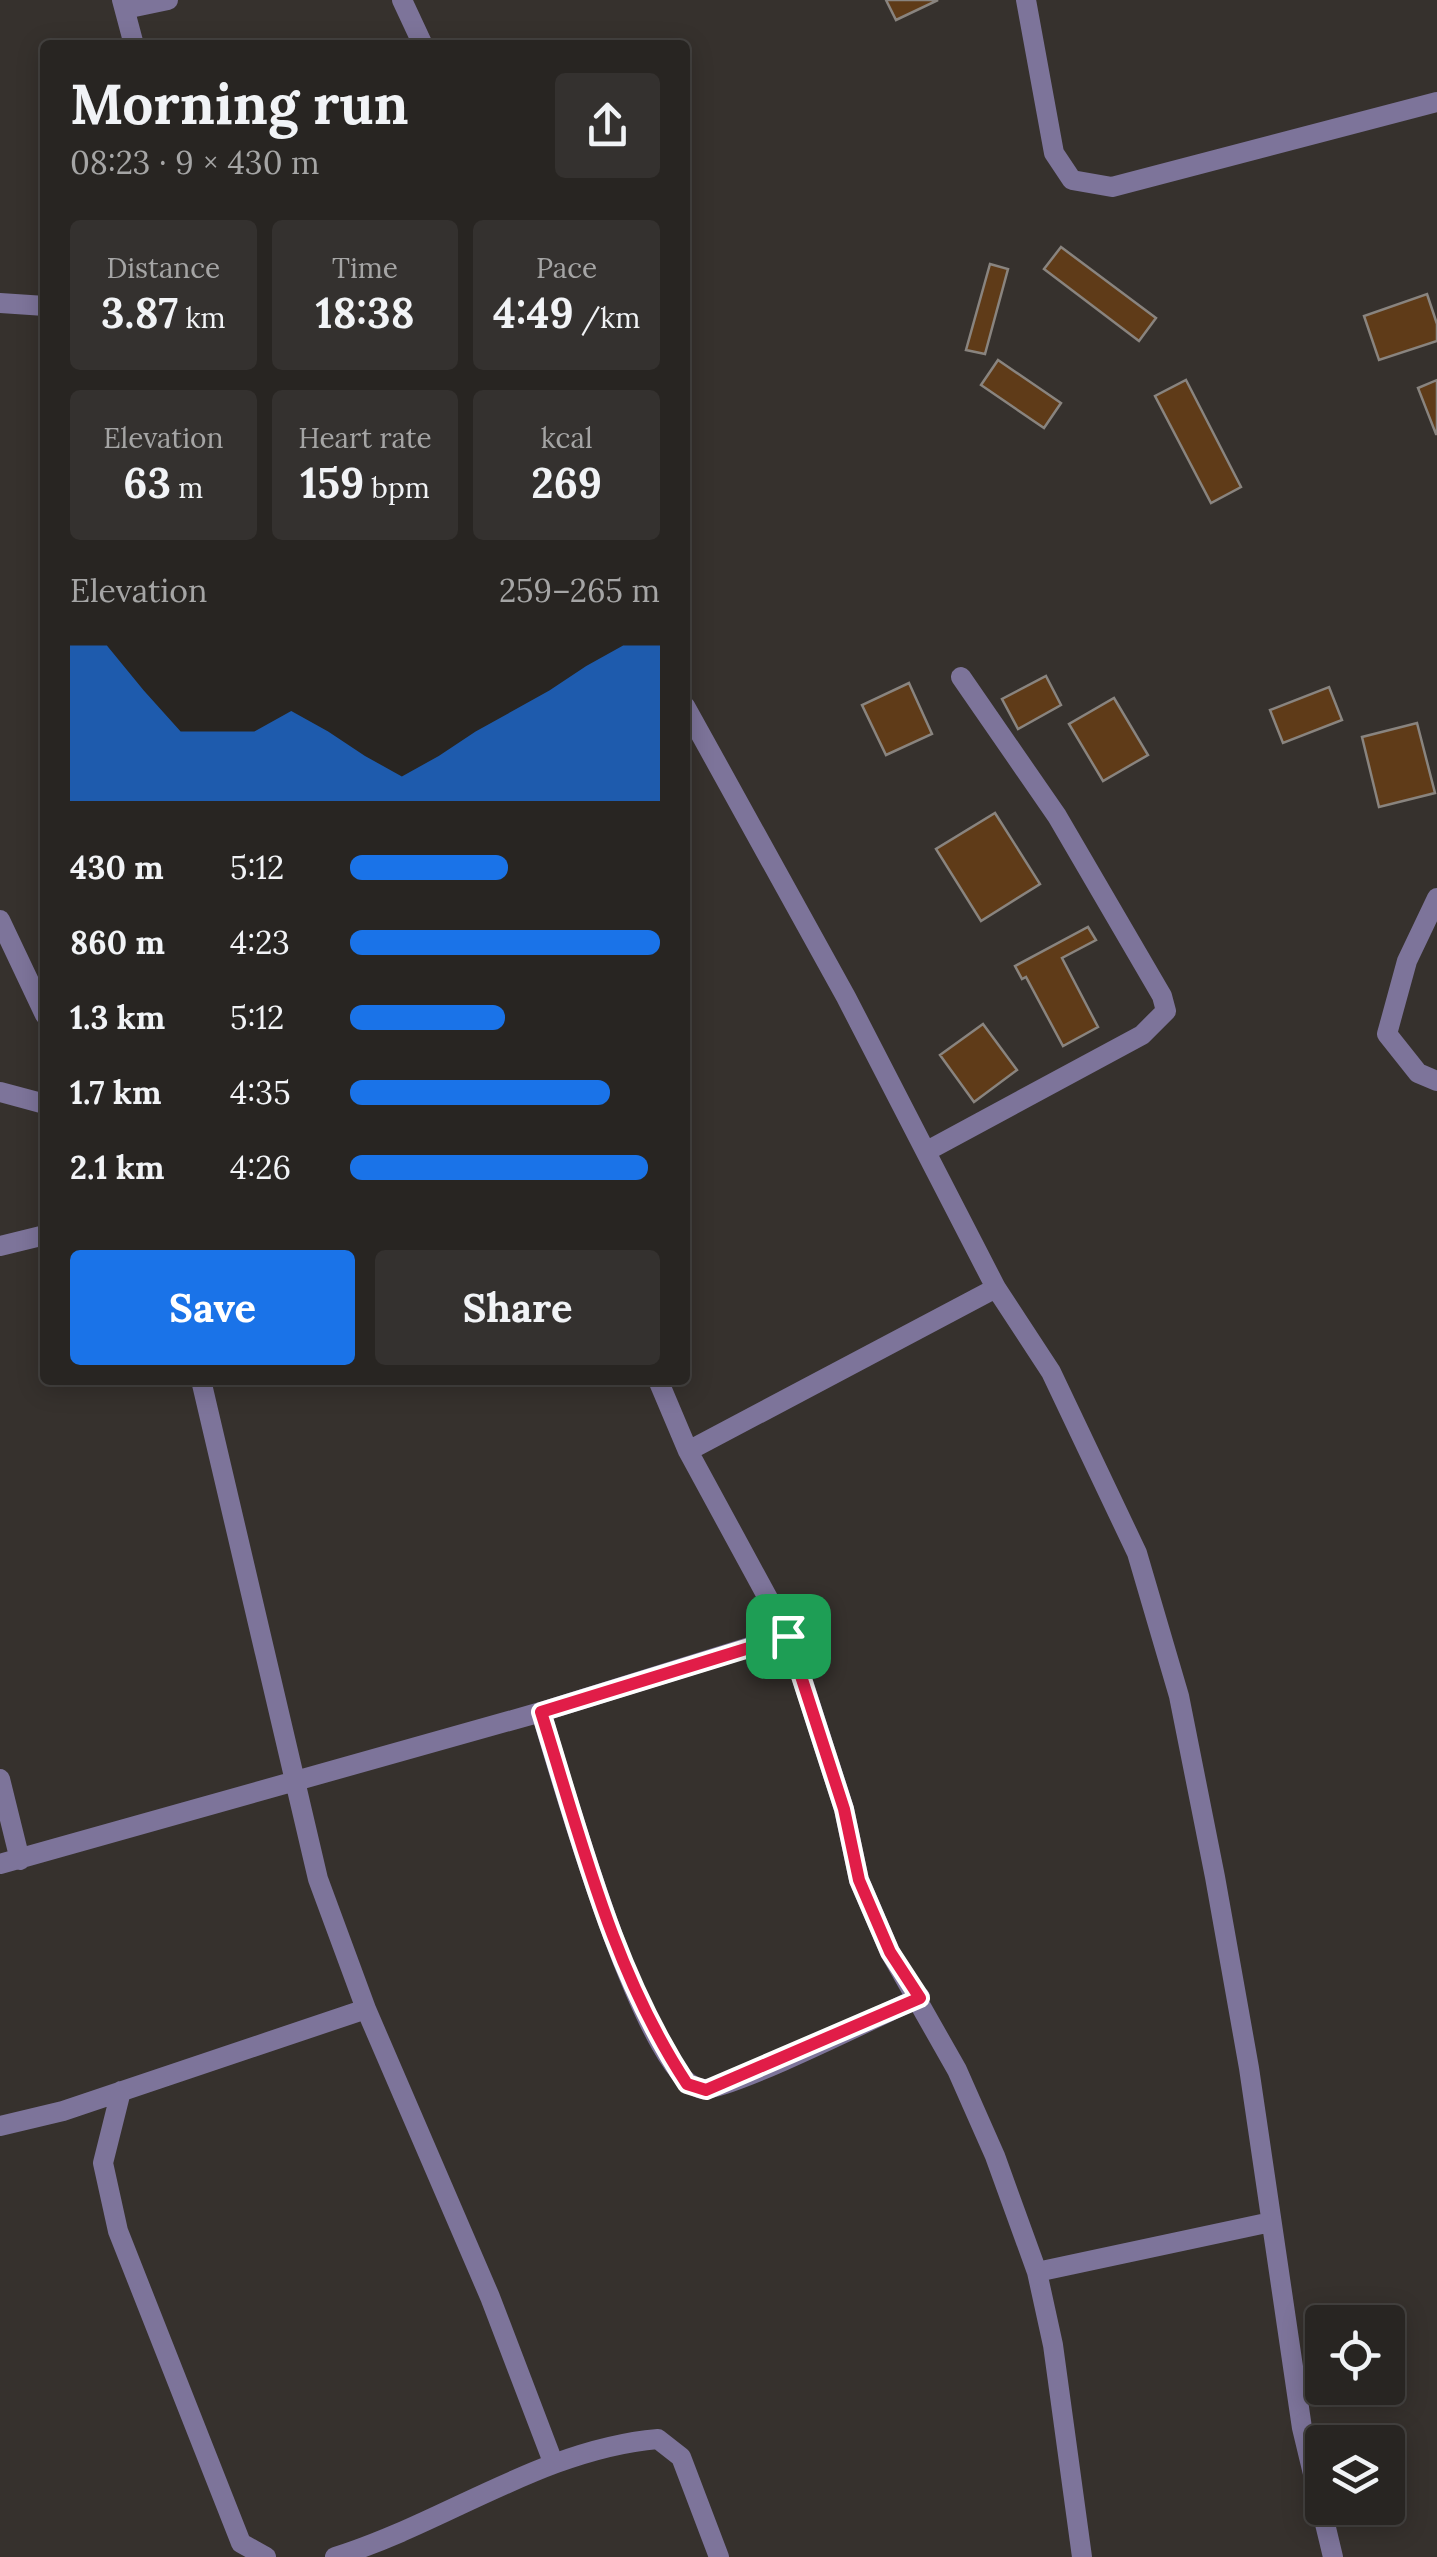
<!DOCTYPE html>
<html lang="en">
<head>
<meta charset="utf-8">
<style>
  :root { --surface:#282522; --page:#34312f; --text:#f1f3f6; --muted:#a5a5a5; --line:#444240; --accent:#1a73e8 }
  body { margin:0; font-family:Lora,serif; background:var(--page); color:var(--text); height:100vh; display:flex; flex-direction:column; font-size:38px; white-space:nowrap }
  * { box-sizing:border-box; margin:0 }
  p { font-size:32px; color:var(--muted) }
  .icon { flex:none; width:55px; height:55px; fill:none; stroke:currentColor; stroke-width:2; stroke-linecap:round; stroke-linejoin:round }
  .map { position:relative; flex:1; overflow:hidden }
  .panel { position:absolute; left:40px; top:40px; width:650px; height:1345px; display:flex; flex-direction:column; background:var(--surface); border-radius:10px; box-shadow:0 5px 25px #0003,0 0 0 2px var(--line) }
  .panel>* { flex:none }
  .fabs { position:absolute; left:1305px; top:2305px; display:grid; gap:20px }
  .fabs a { display:grid; place-items:center; width:100px; height:100px; border-radius:10px; background:var(--surface); box-shadow:0 5px 25px #0003,0 0 0 2px var(--line); font-size:50px }
  .pin { position:absolute; display:grid; place-items:center; width:85px; height:85px; color:#fff; margin:-42px; border-radius:20px; box-shadow:0 5px 15px #0006 }
  .round { display:grid; place-items:center; flex:none; width:105px; height:105px; border-radius:10px; background:var(--page) }
  .summary { display:flex; align-items:center; justify-content:space-between; height:170px; padding:0 30px }
  h1 { font-size:55px; font-weight:700; line-height:75px }
  .stats { display:grid; grid-template-columns:repeat(3,1fr); gap:15px; height:170px; padding:10px 30px }
  .stats div { display:grid; align-content:center; border-radius:10px; background:var(--page); text-align:center }
  .stats b { font-size:42px; font-weight:700 }
  .stats small { font-size:28px; font-weight:400 }
  .stats p { font-size:28px }
  .chart { height:280px; padding:20px 30px }
  .chart p { display:flex; justify-content:space-between }
  .chart svg { width:100%; height:180px; margin-top:10px; fill:var(--accent); opacity:.7 }
  .action { display:flex; gap:20px; margin-top:auto; padding:20px 30px }
  .action a { flex:1; height:115px; border-radius:10px; background:var(--accent); color:#fff; font-size:40px; font-weight:700; line-height:115px; text-align:center }
  .action a+a { background:var(--page); color:var(--text) }
  ul { padding:0 30px; list-style:none; font-size:32px }
  li { display:grid; grid-template-columns:160px 120px 1fr; align-items:center; height:75px }
  li i { height:25px; border-radius:12px; background:var(--accent) }
  .map>svg:first-child { display:block }
  .building { fill:#5f3b18; stroke:#89847f; stroke-width:2.5 }
  .lines { fill:none; stroke-linecap:round; stroke-linejoin:round }
  .street { stroke:#7d749a; stroke-width:20 }
  .route-casing { stroke:#fff; stroke-width:20 }
  .route { stroke:#e11d48; stroke-width:12 }
</style>
</head>
<body>
<div class="map">
<svg width="1437" height="2557" viewBox="0 0 1437 2557">
  <rect width="100%" height="100%" fill="#36312d"/>
  <path class="building" d="M 886,0 L 938,0 L 896,20 Z
    M 1061,247 L 1156,318 L 1139,341 L 1044,269 Z
    M 990,264 L 1008,269 L 985,354 L 966,350 Z
    M 1427,294 L 1437,324 L 1437,341 L 1379,360 L 1364,316 Z
    M 998,360 L 1061,403 L 1044,428 L 981,385 Z
    M 1186,380 L 1241,487 L 1211,503 L 1155,396 Z
    M 1437,380 L 1437,434 L 1436,434 L 1418,388 Z
    M 1046,676 L 1061,705 L 1018,729 L 1002,699 Z
    M 909,683 L 932,734 L 886,755 L 862,705 Z
    M 1329,687 L 1342,720 L 1283,743 L 1270,710 Z
    M 1114,698 L 1148,755 L 1103,781 L 1069,724 Z
    M 1417,723 L 1435,793 L 1379,807 L 1362,737 Z
    M 995,813 L 1040,884 L 981,921 L 936,849 Z
    M 1088,927 L 1096,940 L 1062,958 L 1098,1027 L 1063,1046 L 1026,977 L 1022,979 L 1015,966 Z
    M 983,1024 L 1017,1070 L 974,1102 L 940,1055 Z"/>
  <g class="lines">
    <path class="street" d="M 122,0 L 134,45
      M 402,0 L 423,45
      M 1026,0 L 1054,153 L 1072,180 L 1112,187 L 1437,102
      M 125,9 L 168,0
      M 0,303 L 45,306
      M 685,706 L 846,997 L 996,1288 L 1051,1372 L 1137,1553 L 1179,1696 L 1215,1877 L 1249,2068 L 1302,2428 L 1333,2557
      M 1437,898 L 1407,961 L 1387,1034 L 1418,1073 L 1437,1081
      M 0,920 L 45,1015
      M 0,1092 L 45,1104
      M 927,1151 L 1142,1035 L 1166,1011 L 1162,996 L 1057,816 L 961,677
      M 0,1246 L 45,1235
      M 201,1380 L 318,1879 L 366,2009 L 490,2297 L 553,2462
      M 658,1380 L 688,1451 L 788,1635 L 844,1809 L 859,1880 L 890,1952 L 957,2070 L 995,2156 L 1037,2272 L 1053,2345 L 1082,2557
      M 688,1451 L 996,1288
      M 541,1712 C 559,1771 646,2083 703,2089 C 729,2091 885,2013 920,1997
      M 0,1779 L 20,1860
      M 0,1864 L 541,1712 L 788,1635
      M 121,2091 L 103,2163 L 118,2231 L 241,2543 L 266,2557
      M 0,2126 L 63,2111 L 366,2009
      M 1037,2272 L 1271,2222
      M 335,2557 C 445,2523 542,2449 658,2439 L 681,2457 L 719,2557"/>
  </g>
  <g class="lines">
    <defs>
      <path id="route" d="M 788,1636 L 844,1809 L 859,1880 L 890,1952 L 920,1998 L 706,2090 L 687,2084 C 613,1972 581,1839 541,1712 Z"/>
    </defs>
    <use href="#route" class="route-casing"/>
    <use href="#route" class="route"/>
  </g>
</svg>
<div class="fabs">
<a><svg class="icon" aria-label="locate" viewBox="0 0 24 24"><circle cx="12" cy="12" r="6"/><path d="M12 2v4M12 18v4M2 12h4M18 12h4"/></svg></a>
<a><svg class="icon" aria-label="layers" viewBox="0 0 24 24"><path d="M12 4l9 5-9 5-9-5zM3 14l9 5 9-5"/></svg></a>
</div>
<div class="pin" style="left:788px;top:1636px;background:#1e9e55"><svg class="icon" aria-label="arrive" viewBox="0 0 24 24"><path d="M6 21V4h12l-3 4 3 4H6"/></svg></div>
<section class="panel">
<div class="summary"><div><h1>Morning run</h1><p>08:23 · 9 × 430 m</p></div><a class="round"><svg class="icon" aria-label="share" viewBox="0 0 24 24"><path d="M12 15V3M7 8l5-5 5 5M5 13v7h14v-7"/></svg></a></div>
<div class="stats">
<div><p>Distance</p><b>3.87<small> km</small></b></div>
<div><p>Time</p><b>18:38</b></div>
<div><p>Pace</p><b>4:49<small> /km</small></b></div>
</div>
<div class="stats">
<div><p>Elevation</p><b>63<small> m</small></b></div>
<div><p>Heart rate</p><b>159<small> bpm</small></b></div>
<div><p>kcal</p><b>269</b></div>
</div>
<div class="chart"><p><span>Elevation</span>259–265 m</p>
<svg viewBox="0 0 160 44" preserveAspectRatio="none"><path d="M0 44V6L10 6L20 17L30 27L40 27L50 27L60 22L70 27L80 33L90 38L100 33L110 27L120 22L130 17L140 11L150 6L160 6V44z"/></svg>
</div>
<ul>
<li><b>430 m</b>5:12<i style="width:51%"></i></li>
<li><b>860 m</b>4:23<i style="width:100%"></i></li>
<li><b>1.3 km</b>5:12<i style="width:50%"></i></li>
<li><b>1.7 km</b>4:35<i style="width:84%"></i></li>
<li><b>2.1 km</b>4:26<i style="width:96%"></i></li>
</ul>
<div class="action"><a>Save</a><a>Share</a></div>
</section>
</div>
</body>
</html>
